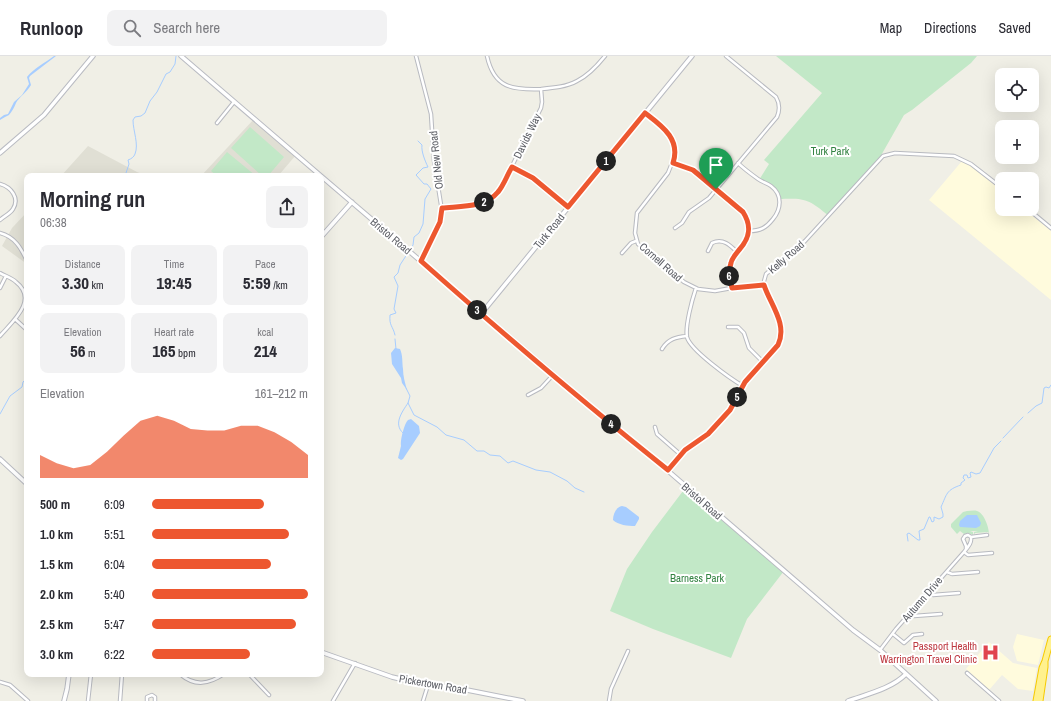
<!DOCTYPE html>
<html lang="en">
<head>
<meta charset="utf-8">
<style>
  :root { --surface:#fff; --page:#f2f2f3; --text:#2b2b33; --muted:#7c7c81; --line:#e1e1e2; --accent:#ed572f }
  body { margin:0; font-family:"Archivo Narrow",sans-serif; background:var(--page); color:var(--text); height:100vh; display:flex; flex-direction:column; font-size:15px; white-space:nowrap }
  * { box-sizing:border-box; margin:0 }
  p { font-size:13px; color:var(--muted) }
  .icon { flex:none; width:22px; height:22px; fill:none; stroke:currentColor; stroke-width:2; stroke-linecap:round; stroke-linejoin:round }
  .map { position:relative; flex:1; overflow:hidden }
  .details { position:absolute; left:24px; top:117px; width:300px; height:504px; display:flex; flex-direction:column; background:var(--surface); border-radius:8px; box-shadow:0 4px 16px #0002 }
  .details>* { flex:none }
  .fabs { position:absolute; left:995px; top:12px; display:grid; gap:8px }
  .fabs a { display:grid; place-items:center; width:44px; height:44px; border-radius:8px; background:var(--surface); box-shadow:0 4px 16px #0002; font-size:20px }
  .pin { position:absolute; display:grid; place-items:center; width:34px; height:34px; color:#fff; margin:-41px -17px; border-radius:50% 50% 50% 0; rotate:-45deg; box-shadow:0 0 4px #0007 }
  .pin .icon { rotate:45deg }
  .km { position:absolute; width:20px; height:20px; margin:-10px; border-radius:50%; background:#222; color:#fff; font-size:11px; line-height:20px; text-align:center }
  .round { display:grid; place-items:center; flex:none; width:42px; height:42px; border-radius:8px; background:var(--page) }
  .headline { display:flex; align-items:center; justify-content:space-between; height:68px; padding:0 16px }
  h1 { font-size:22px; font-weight:700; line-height:30px }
  .metrics { display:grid; grid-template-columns:repeat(3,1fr); gap:6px; height:68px; padding:4px 16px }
  .metrics div { display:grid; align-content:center; border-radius:8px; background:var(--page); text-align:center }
  .metrics b { font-size:17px; font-weight:700 }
  .metrics small { font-size:11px; font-weight:400 }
  .metrics p { font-size:11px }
  .chart { height:112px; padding:8px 16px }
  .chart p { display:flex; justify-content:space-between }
  .chart svg { width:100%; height:72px; margin-top:4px; fill:var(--accent); opacity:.7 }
  ul { padding:0 16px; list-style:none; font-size:13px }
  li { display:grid; grid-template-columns:64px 48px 1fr; align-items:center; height:30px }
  li i { height:10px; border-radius:5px; background:var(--accent) }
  header { display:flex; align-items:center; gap:24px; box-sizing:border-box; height:56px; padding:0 20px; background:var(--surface); border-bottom:1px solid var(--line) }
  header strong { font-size:19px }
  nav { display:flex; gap:22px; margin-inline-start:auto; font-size:14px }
  .search { width:280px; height:36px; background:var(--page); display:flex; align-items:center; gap:10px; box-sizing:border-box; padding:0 14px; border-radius:8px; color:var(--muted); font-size:15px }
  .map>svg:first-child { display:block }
  .commercial { fill:#fffbdd }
  .education { fill:#e0dfd4 }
  .green { fill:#c2e8c7 }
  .water { fill:#a7cdff }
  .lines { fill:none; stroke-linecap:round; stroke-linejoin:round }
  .stream { stroke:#a7cdff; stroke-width:1 }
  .street-casing { stroke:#b8bac0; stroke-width:4.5 }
  .secondary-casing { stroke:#b9bbc2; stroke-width:5.5 }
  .highway-casing { stroke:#f6ca00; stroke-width:7 }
  .street { stroke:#fff; stroke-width:2.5 }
  .secondary { stroke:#fff; stroke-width:3.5 }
  .highway { stroke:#fff18e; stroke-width:5 }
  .route-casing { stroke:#fff; stroke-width:8 }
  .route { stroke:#ed572f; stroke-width:5 }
  .labels { text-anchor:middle; stroke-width:4; stroke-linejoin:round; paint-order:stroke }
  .street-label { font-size:11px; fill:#5e6067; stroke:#fff }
  .park-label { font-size:11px; fill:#328241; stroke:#fff }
  .health-label { font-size:11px; fill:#be3a42; stroke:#fff; text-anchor:end }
</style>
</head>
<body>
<header>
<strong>Runloop</strong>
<div class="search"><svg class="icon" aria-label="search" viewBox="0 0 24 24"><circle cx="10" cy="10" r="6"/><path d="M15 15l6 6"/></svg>Search here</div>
<nav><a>Map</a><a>Directions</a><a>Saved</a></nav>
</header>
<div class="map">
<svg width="1051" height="645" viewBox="0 0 1051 645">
  <rect width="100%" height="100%" fill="#f0efe6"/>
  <path class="commercial" d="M 962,105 L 970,109 L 1002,135 L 1002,153 L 1024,153 L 1051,175 L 1051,244 L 929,144 Z
    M 1017,578 L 1044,584 L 1038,609 L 1017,605 L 1013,591 Z
    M 989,586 L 1013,607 L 1037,612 L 1033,635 L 1018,633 L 1002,619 L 989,634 L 966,613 Z"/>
  <path class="education" d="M 254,63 L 296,99 L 278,120 L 201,120 Z
    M 88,90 L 137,116 L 147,120 L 61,120 Z
    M 27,156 L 27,208 L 2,190 L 12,172 Z"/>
  <path class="green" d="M 776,0 L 977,0 L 971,7 L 912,54 L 904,59 L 879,103 L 829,160 C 808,143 806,142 779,143 L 775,133 L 759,124 L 769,108 L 764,104 L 822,37 Z
    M 250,71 L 284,101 L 268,120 L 262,120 L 231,92 Z
    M 227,96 L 256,120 L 217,120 L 211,115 Z
    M 686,431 L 784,515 L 747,563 L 731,602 L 653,573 L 610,555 L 627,513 L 652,476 Z
    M 967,455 C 970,455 974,454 977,455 C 984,457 989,471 989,478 L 988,476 L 975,477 L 974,479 L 974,476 L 978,475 L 970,475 L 973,476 L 973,479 L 968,477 L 964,478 L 960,475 L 957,478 L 951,471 L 951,468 L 963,456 Z"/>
  <path class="water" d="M 54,0 L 56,0 L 30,20 L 29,22 L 31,29 C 27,36 19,41 16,47 C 14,52 12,55 9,59 L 5,61 L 0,64 L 0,62 L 4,59 L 8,58 L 14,46 L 22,39 L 29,28 L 27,21 C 34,12 45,7 54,0 Z
    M 395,292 L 400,293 C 403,300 402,306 403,313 C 403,320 405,327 407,334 L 402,327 L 401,322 L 392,308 L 391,297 Z
    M 411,363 L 419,370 L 420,377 L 403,403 L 401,404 L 398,402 L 401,390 C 400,385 404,368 408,364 Z
    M 622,450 L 626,451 L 639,461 L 639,463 L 635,470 C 628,470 618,469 613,464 C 613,458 616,451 622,450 Z
    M 967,459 L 977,459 L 981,467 L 980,470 L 976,472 L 960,471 L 959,469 L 960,465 Z"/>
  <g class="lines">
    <path class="stream" d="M 125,120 L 129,108 L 128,104 C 131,103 134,101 135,98 C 139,88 133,75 133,64 L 135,61 L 141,60 L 145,57 L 150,45 L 157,36 L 166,18 L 170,16 L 175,8 L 176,0
      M 395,279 C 393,270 389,270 390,259 L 396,257 L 394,253 L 398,230 L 394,221 L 398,217 L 400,209 L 413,189 L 414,181 L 419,177 L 423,168 L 425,143 L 431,133 L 427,128 L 424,128 L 416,119 L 423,112 L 428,111 C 425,105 421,95 422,89 L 418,85
      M 395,283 L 396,293
      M 406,332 L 410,340 L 408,347 L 414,359 L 437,371 L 446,379 L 464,384 L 477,395 L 484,395 L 490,399 L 500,400 L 508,407 L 513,405 L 536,414 L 550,416 L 567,425 L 575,432 L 584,436
      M 1028,357 L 1036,350 L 1042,347 L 1044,332 L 1046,331 L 1049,332 L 1051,329
      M 0,358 L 10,340 L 22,331 L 23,326 L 27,322
      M 403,377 C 393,368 402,356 408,347
      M 1003,382 L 1023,361
      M 908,485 L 907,478 L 909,477 L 918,484 L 920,484 L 919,475 L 924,473 L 929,461 L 930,461 L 932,466 L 934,465 L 934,461 L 939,463 L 943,461 L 943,458 L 941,451 C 947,438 946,434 961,429 L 961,427 L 965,424 L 963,422 L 964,419 L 967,419 L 968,422 L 971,421 L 970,417 L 971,416 L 976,418 L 980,417 L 994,392 L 1001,385"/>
    <defs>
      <path id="street" d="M 416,0 L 431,58 L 434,105 L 442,155 C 441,171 428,191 421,205
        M 487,0 C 494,32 512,34 541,33 C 553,32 566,31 577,25 C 589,19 597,10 605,0
        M 645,57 L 667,75 L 673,87 L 674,102 L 668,117 L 637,157 L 635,177 L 638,188 L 684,226 L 698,233 L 715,235 L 737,231 L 763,229
        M 217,67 L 234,46
        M 673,107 L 693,114 L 740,153 L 746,161 L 749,173 L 747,183 L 734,201 L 730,209 L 729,221 L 732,232
        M 738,107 C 744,113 751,118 758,123 C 762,126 767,127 771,130 C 783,139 781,153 773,163 C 766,172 760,175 749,175
        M 511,111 L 533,122 L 568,151
        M 0,128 C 11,131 20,142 13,153 C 10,158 4,160 0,164
        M 442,152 C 465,149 487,152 502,130 L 541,52 L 542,46 L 541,33
        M 1028,153 L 1051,172
        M 675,172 L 682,167 L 689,156 L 709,142 L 777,61 C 780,54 780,48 776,41 L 726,0
        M 0,177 C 15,181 21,192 27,205
        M 708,195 L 712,187 C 723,182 730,189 737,196
        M 622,197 L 631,187 L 636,185
        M 0,217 C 5,220 12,222 16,226 C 39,244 12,266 0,280
        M 0,232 L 6,220
        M 696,232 C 692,244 685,270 687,281 C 690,294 731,323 743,330
        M 15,263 L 27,274
        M 728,271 L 738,271 L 744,277 L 749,292 L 763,306
        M 662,293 C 668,283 676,281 687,280
        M 528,339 L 541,332 L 553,319
        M 655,371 L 657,378 L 681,399
        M 667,414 L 685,394 L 708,378 L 730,354 L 745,327 L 778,289 L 781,280 L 781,270 L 763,229 L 766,218 L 805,185 L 883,100 L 895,97 L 954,100 L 971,108 L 1002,132
        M 971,481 L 987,479
        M 964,496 L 968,499 L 992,497
        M 947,516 L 952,518 L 978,516
        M 928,537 L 933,539 L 959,537
        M 910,557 L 914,560 L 941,558
        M 893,578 L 904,587 L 913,579 L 922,578
        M 880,594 L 896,573 L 964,496 C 968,491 972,487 971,481 L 968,479 L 965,480 L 963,483 L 966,490 L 966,493
        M 967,617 L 999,645
        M 180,618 C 195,631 209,628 224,618
        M 249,618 L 269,639
        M 0,626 L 10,629 L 28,645
        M 88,645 L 91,618
        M 120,645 L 122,618
        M 147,645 L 147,641 L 152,639 L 155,641 L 155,645
        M 333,645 L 355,607
        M 423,645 L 428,629
        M 609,645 L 611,633 L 628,595"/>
      <path id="secondary" d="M 181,0 L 321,120
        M 0,97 L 44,59 L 93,0
        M 321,120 L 621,376 L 667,414 L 853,574 L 880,594 L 936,645
        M 321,181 L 352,146
        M 481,258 L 692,0
        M 0,403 L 27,428
        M 321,596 L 392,621 L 409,625 L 467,634 L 523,645
        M 64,645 L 67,633 L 69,618
        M 848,645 C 867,638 891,633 906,618"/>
      <path id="highway" d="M 1036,645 L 1042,612 L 1045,605 L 1051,583
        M 1040,645 L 1045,611 L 1045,605"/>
    </defs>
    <use href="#street" class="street-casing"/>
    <use href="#secondary" class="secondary-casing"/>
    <use href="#highway" class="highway-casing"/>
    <use href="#street" class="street"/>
    <use href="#secondary" class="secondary"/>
    <use href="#highway" class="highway"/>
  </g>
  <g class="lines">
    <defs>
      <path id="route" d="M 645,57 C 662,70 681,83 673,107 L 693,114 L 743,156 C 752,170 750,182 739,194 C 736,198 732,202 731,207 C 728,215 730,224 732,232 L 764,229 C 770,248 788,268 778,289 L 745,326 L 730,354 L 708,378 L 685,394 L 668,414 C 584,347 501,276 421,205 L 440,166 L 442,152 C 460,150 485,152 498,136 C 504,129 507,119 512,111 L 533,122 L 568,151 Z"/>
    </defs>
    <use href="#route" class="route-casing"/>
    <use href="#route" class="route"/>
  </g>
  <defs>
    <symbol id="hospital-bare" viewBox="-9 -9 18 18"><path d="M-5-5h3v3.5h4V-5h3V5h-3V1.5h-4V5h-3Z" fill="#e0444e" stroke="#fff" stroke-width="2.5" paint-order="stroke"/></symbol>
  </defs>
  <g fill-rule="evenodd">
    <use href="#hospital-bare" x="978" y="584" width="25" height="25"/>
  </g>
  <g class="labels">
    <g class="street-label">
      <text transform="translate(527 80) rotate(-64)" y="4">Davids Way</text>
      <text transform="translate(436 104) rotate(-96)" y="4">Old New Road</text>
      <text transform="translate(549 175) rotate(-51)" y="4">Turk Road</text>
      <text transform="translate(391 180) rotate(40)" y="4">Bristol Road</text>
      <text transform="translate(786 201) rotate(-41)" y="4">Kelly Road</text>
      <text transform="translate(661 206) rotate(41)" y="4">Cornell Road</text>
      <text transform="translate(702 445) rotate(41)" y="4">Bristol Road</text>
      <text transform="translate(922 543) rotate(-49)" y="4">Autumn Drive</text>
      <text transform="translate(433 628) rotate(10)" y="4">Pickertown Road</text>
    </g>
    <g class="park-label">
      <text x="830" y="99">Turk Park</text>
      <text x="697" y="526">Barness Park</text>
    </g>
    <g class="health-label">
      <text x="977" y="594">Passport Health<tspan x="977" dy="13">Warrington Travel Clinic</tspan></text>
    </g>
  </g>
</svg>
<div class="fabs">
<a><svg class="icon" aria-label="locate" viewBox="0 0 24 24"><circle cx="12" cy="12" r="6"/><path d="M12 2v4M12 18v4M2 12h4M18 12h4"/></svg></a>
<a>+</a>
<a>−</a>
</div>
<div class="pin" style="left:716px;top:133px;background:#1e9e55"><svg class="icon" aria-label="arrive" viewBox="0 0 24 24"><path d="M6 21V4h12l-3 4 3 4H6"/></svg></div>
<b class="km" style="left:606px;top:105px">1</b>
<b class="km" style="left:484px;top:146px">2</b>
<b class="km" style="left:477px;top:254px">3</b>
<b class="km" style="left:611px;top:368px">4</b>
<b class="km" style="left:737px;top:341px">5</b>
<b class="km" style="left:729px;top:220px">6</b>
<section class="details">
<div class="headline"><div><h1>Morning run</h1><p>06:38</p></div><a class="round"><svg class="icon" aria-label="share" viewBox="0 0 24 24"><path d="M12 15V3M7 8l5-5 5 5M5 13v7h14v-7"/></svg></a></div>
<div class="metrics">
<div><p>Distance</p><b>3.30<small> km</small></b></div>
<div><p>Time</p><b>19:45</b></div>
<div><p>Pace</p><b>5:59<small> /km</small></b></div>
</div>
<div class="metrics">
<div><p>Elevation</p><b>56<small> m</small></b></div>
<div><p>Heart rate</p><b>165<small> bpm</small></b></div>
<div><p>kcal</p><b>214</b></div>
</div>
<div class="chart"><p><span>Elevation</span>161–212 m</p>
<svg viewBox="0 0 160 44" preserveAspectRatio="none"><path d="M0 44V30L10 35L20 38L30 36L40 28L50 18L60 9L70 6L80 9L90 14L100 15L110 15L120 12L130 12L140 16L150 22L160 30V44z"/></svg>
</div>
<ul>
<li><b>500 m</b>6:09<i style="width:72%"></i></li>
<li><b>1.0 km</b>5:51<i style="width:88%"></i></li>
<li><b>1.5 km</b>6:04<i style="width:76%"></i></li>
<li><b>2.0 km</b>5:40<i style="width:100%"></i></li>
<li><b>2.5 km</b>5:47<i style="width:92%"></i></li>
<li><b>3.0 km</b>6:22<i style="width:63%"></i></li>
</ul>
</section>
</div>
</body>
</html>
